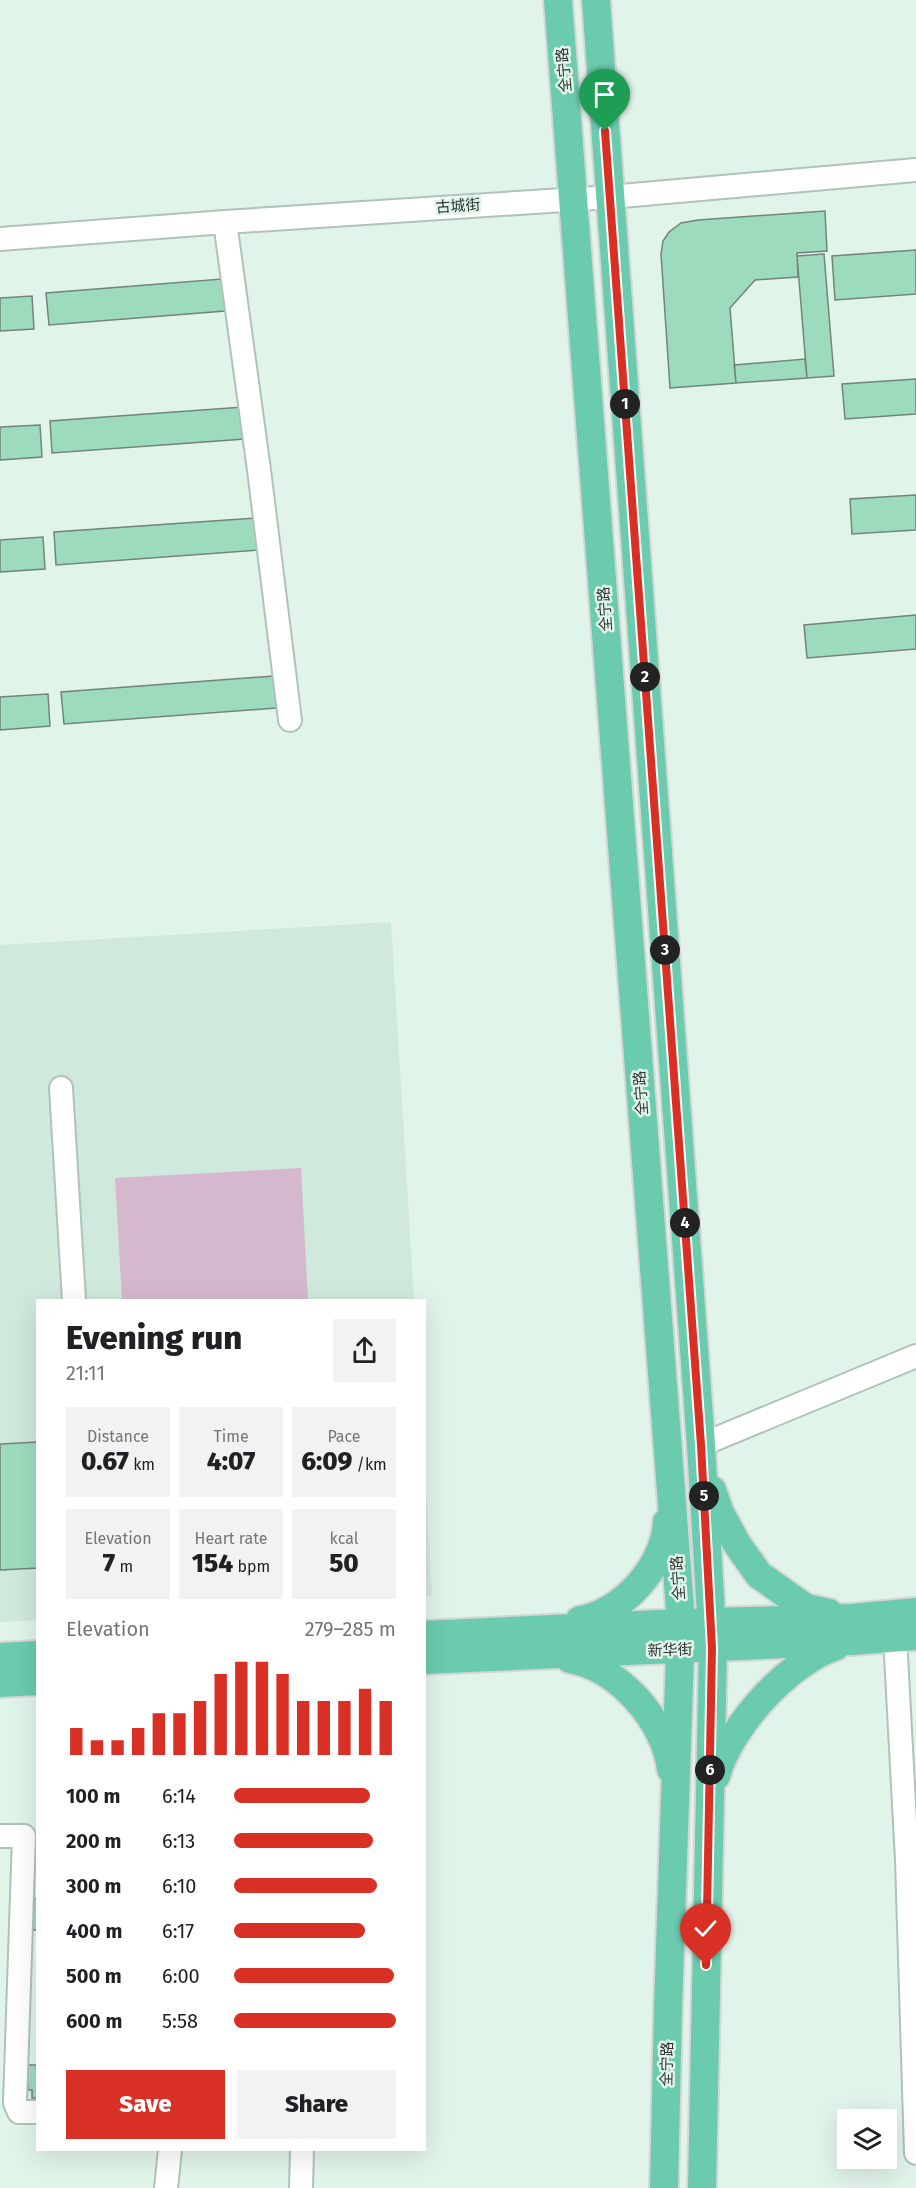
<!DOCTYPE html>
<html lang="en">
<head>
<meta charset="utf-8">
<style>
  :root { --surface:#fff; --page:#f2f2f2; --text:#202124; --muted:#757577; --accent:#d93025 }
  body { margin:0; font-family:"Fira Sans","Noto Sans SC",sans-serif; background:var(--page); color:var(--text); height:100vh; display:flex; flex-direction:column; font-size:22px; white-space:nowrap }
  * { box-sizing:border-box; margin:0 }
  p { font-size:20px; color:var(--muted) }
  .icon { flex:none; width:33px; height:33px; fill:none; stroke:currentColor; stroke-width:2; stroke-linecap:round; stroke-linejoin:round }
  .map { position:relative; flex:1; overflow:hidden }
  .details { position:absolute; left:36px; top:1299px; width:390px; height:852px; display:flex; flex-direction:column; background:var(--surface); border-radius:0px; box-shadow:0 6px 24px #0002 }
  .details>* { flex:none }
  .buttons { position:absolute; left:837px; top:2109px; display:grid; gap:12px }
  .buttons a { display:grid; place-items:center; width:60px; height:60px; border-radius:0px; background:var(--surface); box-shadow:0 6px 24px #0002; font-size:30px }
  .pin { position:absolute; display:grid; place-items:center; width:51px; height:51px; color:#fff; margin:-62px -26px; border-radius:50% 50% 50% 0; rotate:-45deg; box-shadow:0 0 6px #0007 }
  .pin .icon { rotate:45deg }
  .km { position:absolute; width:30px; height:30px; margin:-15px; border-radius:50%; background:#222; color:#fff; font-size:16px; line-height:30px; text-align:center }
  .round { display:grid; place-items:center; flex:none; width:63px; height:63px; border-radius:0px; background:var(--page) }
  .summary { display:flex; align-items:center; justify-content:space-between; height:102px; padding:0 30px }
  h1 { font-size:33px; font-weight:800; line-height:45px }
  .metrics { display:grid; grid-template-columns:repeat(3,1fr); gap:9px; height:102px; padding:6px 30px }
  .metrics div { display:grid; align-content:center; border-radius:0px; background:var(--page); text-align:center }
  .metrics b { font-size:26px; font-weight:800 }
  .metrics small { font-size:16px; font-weight:400 }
  .metrics p { font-size:16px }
  .chart { height:168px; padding:12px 30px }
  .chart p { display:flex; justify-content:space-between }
  .chart svg { width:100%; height:108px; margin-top:6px; stroke:var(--accent); stroke-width:6 }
  .action { display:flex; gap:12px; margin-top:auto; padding:12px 30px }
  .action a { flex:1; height:69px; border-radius:0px; background:var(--accent); color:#fff; font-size:24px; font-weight:800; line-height:69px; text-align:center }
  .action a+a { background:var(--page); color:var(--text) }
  ul { padding:0 30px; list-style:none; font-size:20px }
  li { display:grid; grid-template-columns:96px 72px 1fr; align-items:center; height:45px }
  li i { height:15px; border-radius:8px; background:var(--accent) }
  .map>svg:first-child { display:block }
  .built { fill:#cfe9dc }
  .green { fill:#d5b7ce }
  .building { fill:#9ddbbe; stroke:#73847c; stroke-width:1.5 }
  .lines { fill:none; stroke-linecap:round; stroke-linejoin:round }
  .minor-casing { stroke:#b0c2b9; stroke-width:26 }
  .major-casing { stroke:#d5d6d5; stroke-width:32 }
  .minor { stroke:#fff; stroke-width:22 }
  .major { stroke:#6bcbae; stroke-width:28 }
  .route-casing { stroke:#fff; stroke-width:12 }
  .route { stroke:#d93025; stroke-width:8 }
  .labels { text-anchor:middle; stroke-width:5; stroke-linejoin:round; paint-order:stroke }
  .street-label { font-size:15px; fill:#2b332f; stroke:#e1f4ea }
</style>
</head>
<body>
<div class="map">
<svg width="916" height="2188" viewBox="0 0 916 2188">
  <rect width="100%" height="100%" fill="#e1f4ea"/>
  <path class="built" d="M 391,922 L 414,1300 L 38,1300 L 37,1620 L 0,1622 L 0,945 Z
    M 425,1475 L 432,1596 L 425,1597 L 424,1597 Z"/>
  <path class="green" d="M 301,1168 L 308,1300 L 122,1300 L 115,1178 Z"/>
  <path class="building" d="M 825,211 L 827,251 L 797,253 L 798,277 L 755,280 L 730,308 L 736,383 L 670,388 L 661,254 L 663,241 L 669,232 L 681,223 L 698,220 Z
    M 916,250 L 916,294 L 835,300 L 832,256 Z
    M 824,254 L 834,376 L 807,378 L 797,256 Z
    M 222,279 L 225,311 L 49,325 L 46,293 Z
    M 32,296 L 34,329 L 0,331 L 0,298 Z
    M 805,359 L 807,378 L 736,383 L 734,365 Z
    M 916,379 L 916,414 L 845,419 L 842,384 Z
    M 243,407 L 245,439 L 52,453 L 50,421 Z
    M 40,425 L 42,457 L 0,460 L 0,427 Z
    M 916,495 L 916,530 L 852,534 L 850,499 Z
    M 256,518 L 258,550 L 56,565 L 54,532 Z
    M 43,537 L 45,569 L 0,572 L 0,540 Z
    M 916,615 L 916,649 L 807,658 L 804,625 Z
    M 274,676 L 276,708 L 64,724 L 61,692 Z
    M 48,694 L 50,726 L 0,730 L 0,697 Z
    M 38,1442 L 38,1568 L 0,1570 L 0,1444 Z
    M 30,1899 L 38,1899 L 38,1930 L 30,1930 Z
    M 27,2065 L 38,2065 L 38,2098 L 32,2098 L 32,2090 L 28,2090 Z"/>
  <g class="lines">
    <defs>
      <path id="minor" d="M 225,222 L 259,470 L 290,720
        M 0,239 L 225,222 L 610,197 L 916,170
        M 61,1088 L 74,1300
        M 701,1445 L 916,1356
        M 895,1637 L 907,1860 L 916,2153
        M 0,1836 L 24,1836 L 15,2103 L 19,2112 L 38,2112
        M 166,2188 L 170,2150
        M 301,2188 L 302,2150"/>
      <path id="major" d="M 558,0 L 681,1623 L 668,2008 L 664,2188
        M 596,0 L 701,1445 L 713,1648 L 702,2188
        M 712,1490 L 720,1513 L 737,1544 L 759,1575 L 806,1608 L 829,1613
        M 580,1620 C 623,1613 665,1566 667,1522
        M 424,1635 L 681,1623 L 852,1618 L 916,1612
        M 0,1657 L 38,1655
        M 570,1659 C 619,1668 665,1720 671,1769
        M 424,1660 L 851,1641 L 916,1636
        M 0,1683 L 38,1681
        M 716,1776 C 729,1727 788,1662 836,1646"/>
    </defs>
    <use href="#minor" class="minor-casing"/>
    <use href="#major" class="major-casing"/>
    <use href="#minor" class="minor"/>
    <use href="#major" class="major"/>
  </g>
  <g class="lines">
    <defs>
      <path id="route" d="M 605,131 L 701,1445 L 712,1648 L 706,1965"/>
    </defs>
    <use href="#route" class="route-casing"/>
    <use href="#route" class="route"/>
  </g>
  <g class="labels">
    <g class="street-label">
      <text transform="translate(564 70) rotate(-95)" y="5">全宁路</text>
      <text transform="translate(458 206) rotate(-4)" y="5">古城街</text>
      <text transform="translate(605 609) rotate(-94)" y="5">全宁路</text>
      <text transform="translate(641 1093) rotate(-94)" y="5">全宁路</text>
      <text transform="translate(678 1578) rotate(-94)" y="5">全宁路</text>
      <text transform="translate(670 1650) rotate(-2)" y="5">新华街</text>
      <text transform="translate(667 2064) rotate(-89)" y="5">全宁路</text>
    </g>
  </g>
</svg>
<div class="buttons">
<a><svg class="icon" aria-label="layers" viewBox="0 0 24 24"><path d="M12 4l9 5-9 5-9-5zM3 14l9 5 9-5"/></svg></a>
</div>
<div class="pin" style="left:605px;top:131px;background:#1e9e55"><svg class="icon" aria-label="arrive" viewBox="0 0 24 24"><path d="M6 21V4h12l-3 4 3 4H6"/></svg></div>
<div class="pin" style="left:706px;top:1965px;background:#d93025"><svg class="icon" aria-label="check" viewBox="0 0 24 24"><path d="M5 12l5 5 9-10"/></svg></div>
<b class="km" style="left:625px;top:404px">1</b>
<b class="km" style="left:645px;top:677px">2</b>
<b class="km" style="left:665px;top:950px">3</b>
<b class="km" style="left:685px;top:1223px">4</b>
<b class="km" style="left:704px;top:1496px">5</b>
<b class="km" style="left:710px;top:1770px">6</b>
<section class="details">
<div class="summary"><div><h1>Evening run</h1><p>21:11</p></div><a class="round"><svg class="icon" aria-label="share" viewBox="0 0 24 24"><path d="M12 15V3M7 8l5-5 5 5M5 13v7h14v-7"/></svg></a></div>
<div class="metrics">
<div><p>Distance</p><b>0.67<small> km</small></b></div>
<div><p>Time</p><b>4:07</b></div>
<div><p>Pace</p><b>6:09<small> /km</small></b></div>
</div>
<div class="metrics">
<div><p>Elevation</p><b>7<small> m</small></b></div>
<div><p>Heart rate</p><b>154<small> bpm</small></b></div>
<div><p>kcal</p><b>50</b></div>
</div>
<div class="chart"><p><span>Elevation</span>279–285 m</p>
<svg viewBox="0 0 160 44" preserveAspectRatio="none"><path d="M5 44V33M15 44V38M25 44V38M35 44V33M45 44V27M55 44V27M65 44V22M75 44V11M85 44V6M95 44V6M105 44V11M115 44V22M125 44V22M135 44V22M145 44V17M155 44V22"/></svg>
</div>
<ul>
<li><b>100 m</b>6:14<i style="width:84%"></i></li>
<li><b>200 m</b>6:13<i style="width:86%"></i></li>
<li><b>300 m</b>6:10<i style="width:88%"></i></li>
<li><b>400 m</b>6:17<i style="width:81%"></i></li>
<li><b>500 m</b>6:00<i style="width:99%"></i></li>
<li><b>600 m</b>5:58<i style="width:100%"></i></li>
</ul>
<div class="action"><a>Save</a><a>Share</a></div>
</section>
</div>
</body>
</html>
